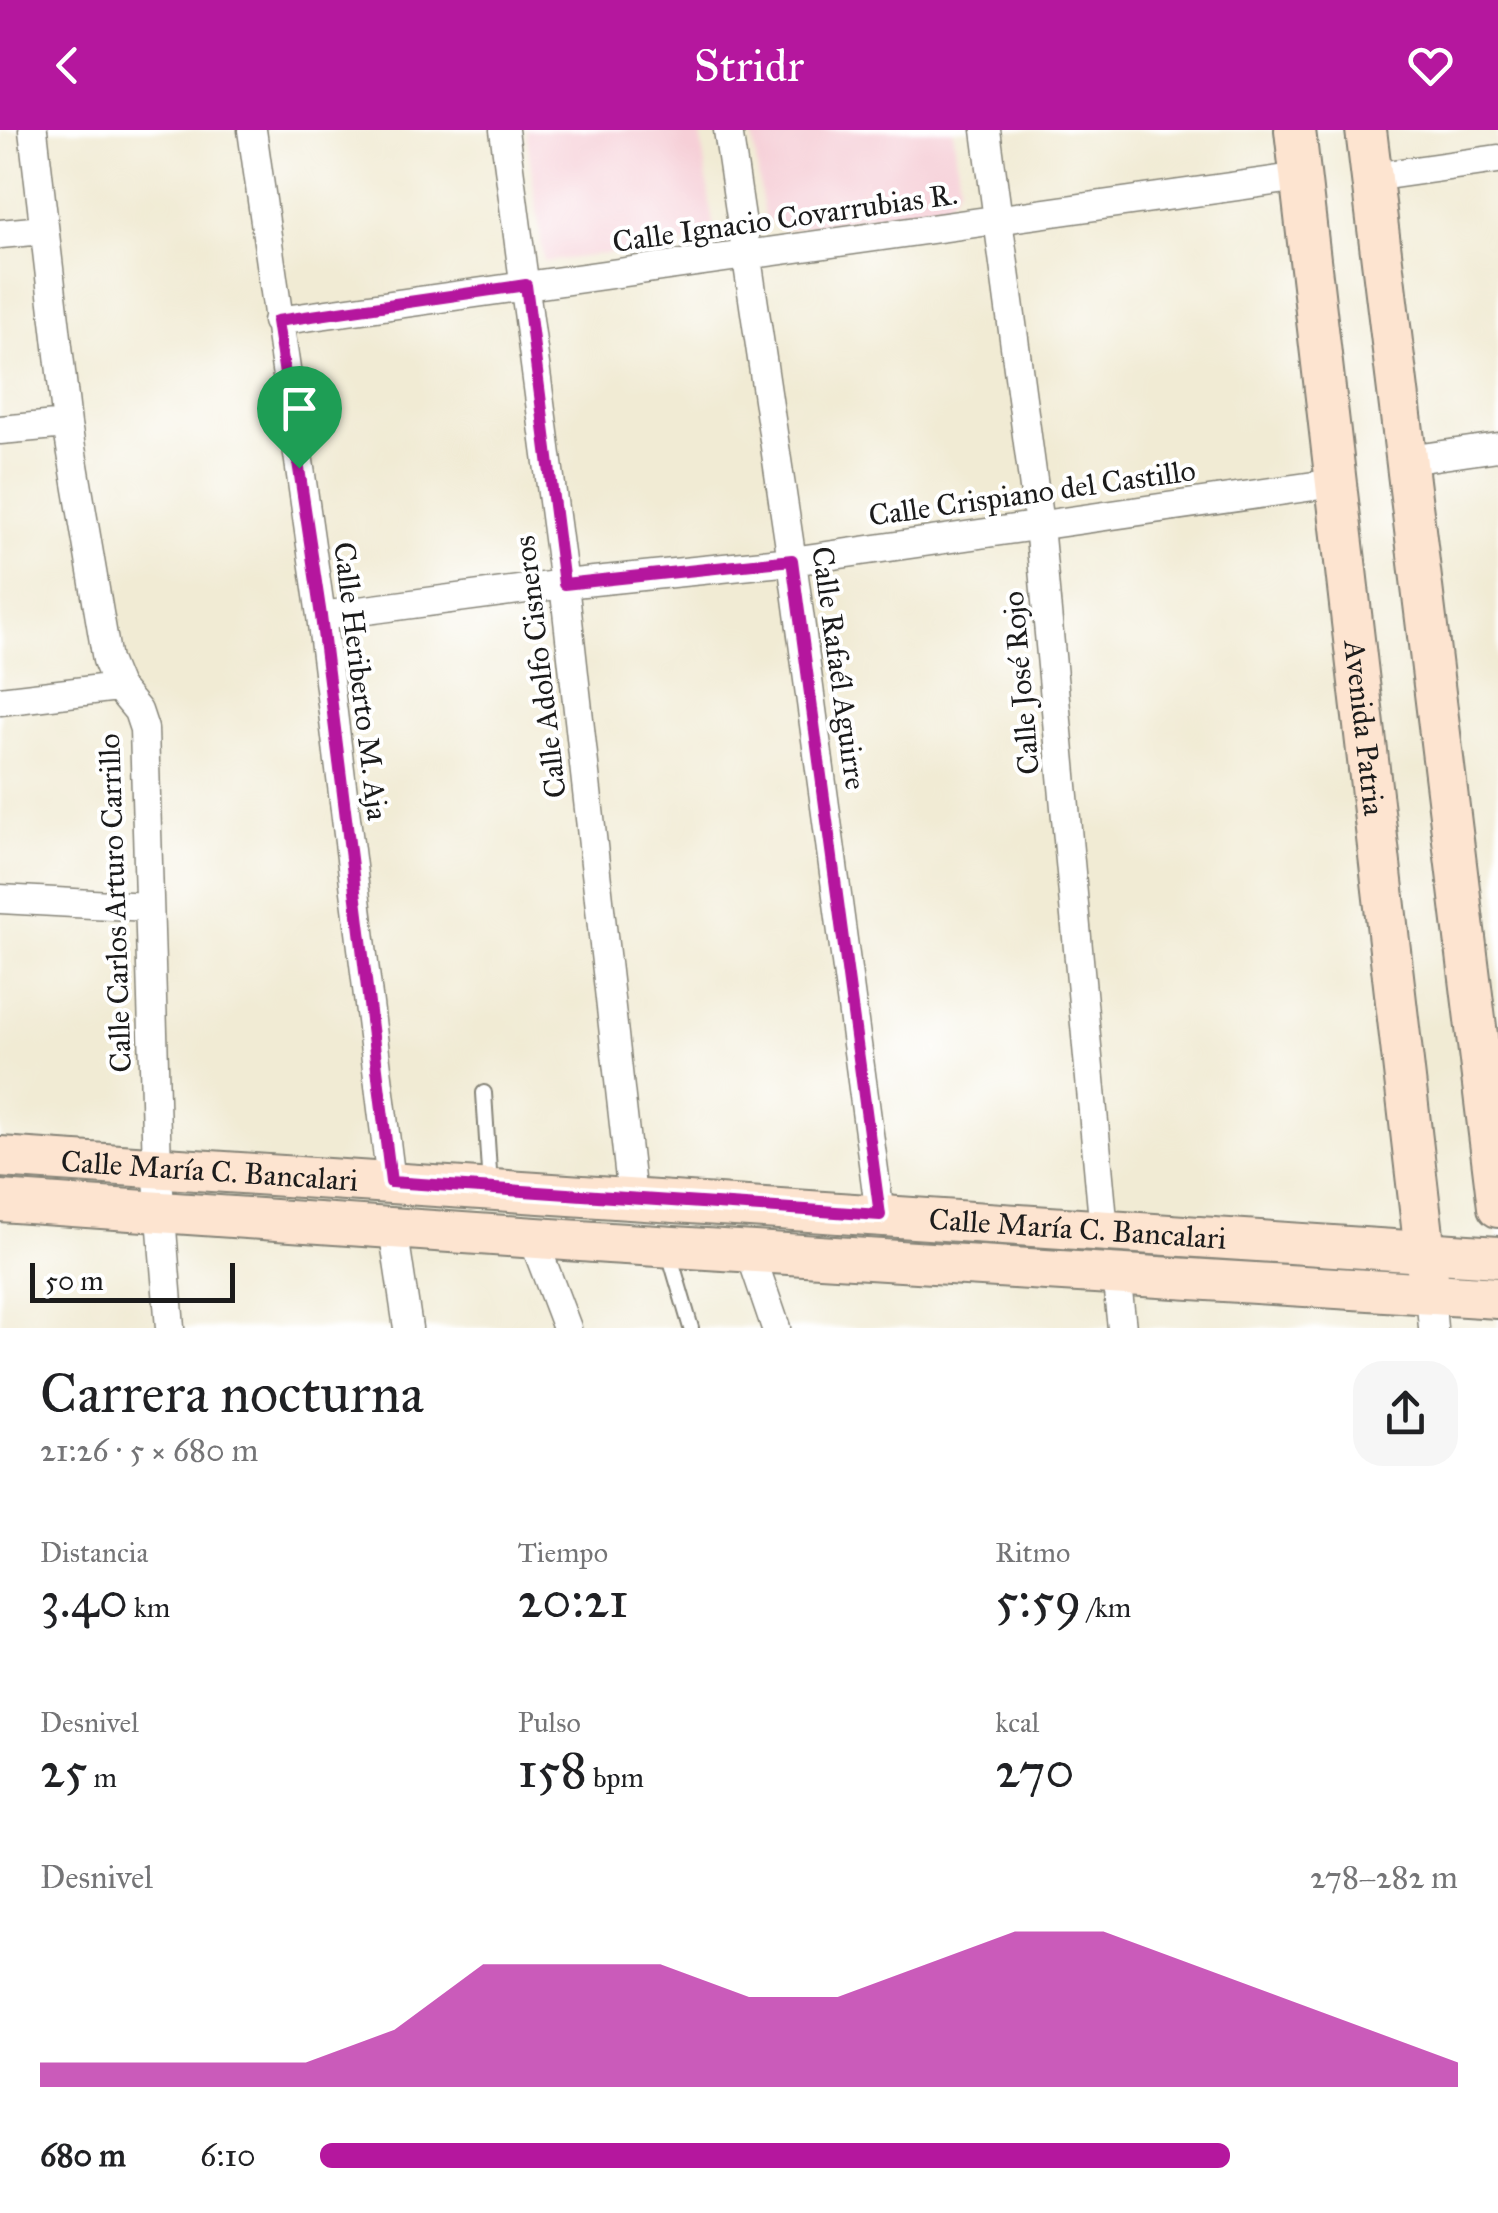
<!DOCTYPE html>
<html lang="es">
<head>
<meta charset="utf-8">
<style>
  :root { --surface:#fff; --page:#f6f6f6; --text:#202124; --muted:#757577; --accent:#b5179e }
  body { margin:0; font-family:"IM FELL Great Primer",serif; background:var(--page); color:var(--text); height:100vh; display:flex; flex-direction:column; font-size:38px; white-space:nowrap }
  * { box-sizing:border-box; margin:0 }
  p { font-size:32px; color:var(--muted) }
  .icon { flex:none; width:55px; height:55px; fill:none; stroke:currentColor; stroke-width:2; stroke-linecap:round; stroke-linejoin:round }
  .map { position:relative; height:1198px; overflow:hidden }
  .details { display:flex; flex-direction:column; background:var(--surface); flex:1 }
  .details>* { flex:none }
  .scale { position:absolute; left:30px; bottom:25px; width:205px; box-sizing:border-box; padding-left:10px; border:5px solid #1c1c1c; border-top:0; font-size:28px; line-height:35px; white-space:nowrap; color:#1c1c1c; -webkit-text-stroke:8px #fff; paint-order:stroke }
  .pin { position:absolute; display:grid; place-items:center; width:85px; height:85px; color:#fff; margin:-102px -42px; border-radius:50% 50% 50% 0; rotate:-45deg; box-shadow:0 0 10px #0007 }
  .pin .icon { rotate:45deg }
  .round { display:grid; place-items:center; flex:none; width:105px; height:105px; border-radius:30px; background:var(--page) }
  .summary { display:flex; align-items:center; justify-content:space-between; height:170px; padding:0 40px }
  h1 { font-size:55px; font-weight:600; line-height:75px }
  .figures { display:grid; grid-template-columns:repeat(3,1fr); gap:15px; height:170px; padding:10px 40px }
  .figures div { display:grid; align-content:center }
  .figures b { font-size:50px; font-weight:600 }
  .figures small { font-size:28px; font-weight:400 }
  .figures p { font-size:28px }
  .chart { height:280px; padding:20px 40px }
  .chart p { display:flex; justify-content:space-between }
  .chart svg { width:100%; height:180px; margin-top:10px; fill:var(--accent); opacity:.7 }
  ul { padding:0 40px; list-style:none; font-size:32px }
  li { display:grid; grid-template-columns:160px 120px 1fr; align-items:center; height:75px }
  li i { height:25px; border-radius:12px; background:var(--accent) }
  header { display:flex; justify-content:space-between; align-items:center; height:130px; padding:0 40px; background:var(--accent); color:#fff; font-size:45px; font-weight:600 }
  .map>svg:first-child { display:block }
  .built { fill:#f6cfd7 }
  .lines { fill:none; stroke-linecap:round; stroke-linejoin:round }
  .lane-casing { stroke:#868478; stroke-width:18 }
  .street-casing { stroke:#868478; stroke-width:31 }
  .secondary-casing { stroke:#868478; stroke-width:44 }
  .lane { stroke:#fff; stroke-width:14 }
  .street { stroke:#fff; stroke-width:28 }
  .secondary { stroke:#fde4d0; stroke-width:40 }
  .route-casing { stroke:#fff; stroke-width:20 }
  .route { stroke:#b5179e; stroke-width:12 }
  .labels { text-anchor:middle; stroke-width:8; stroke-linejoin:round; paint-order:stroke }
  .street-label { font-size:30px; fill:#1c1c1c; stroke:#fff }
</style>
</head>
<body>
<header><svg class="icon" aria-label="back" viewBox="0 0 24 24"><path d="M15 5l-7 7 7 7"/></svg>Stridr<svg class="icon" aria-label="heart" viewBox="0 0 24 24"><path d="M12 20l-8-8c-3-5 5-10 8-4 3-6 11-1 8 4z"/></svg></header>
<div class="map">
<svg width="1498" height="1198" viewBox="0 0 1498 1198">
  <rect width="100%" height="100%" fill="#fff"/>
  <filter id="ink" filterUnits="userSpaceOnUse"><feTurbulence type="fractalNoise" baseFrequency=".01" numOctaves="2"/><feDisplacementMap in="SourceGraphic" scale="20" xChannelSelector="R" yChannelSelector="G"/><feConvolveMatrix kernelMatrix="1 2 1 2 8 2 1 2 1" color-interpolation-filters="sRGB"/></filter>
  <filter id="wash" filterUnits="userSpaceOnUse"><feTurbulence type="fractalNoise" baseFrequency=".0048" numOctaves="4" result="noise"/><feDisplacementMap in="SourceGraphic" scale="40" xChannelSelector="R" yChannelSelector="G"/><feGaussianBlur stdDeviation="2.25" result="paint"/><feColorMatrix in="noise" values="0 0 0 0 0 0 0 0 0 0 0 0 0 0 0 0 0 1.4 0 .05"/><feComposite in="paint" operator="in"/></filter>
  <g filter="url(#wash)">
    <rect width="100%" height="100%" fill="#f1ebd4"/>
    <path class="built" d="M 526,0 L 700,0 L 715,110 L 544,132 Z
      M 752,0 L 953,0 L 960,56 L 945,77 L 782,100 L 764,86 Z"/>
  </g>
  <g filter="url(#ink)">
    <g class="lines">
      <defs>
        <path id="lane" d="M 484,963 L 490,1057
          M 669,1123 L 691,1198"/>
        <path id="street" d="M 33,0 L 67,294 L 107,530 L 118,557 L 138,581 L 144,599 L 157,1037 L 170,1198
          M 252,0 L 321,486 L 391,1052
          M 504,0 L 564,454 L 632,1067
          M 728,0 L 792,431 L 880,1085
          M 986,0 L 1039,395 L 1104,1101
          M 1372,47 L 1498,29
          M 0,104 L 44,100
          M 277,191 L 1301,47
          M 0,300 L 67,294
          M 1408,330 L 1498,317
          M 321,486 L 564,454 L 792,431 L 1335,353
          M 0,571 L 118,557
          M 0,769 L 148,777
          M 393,1098 L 408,1198
          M 533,1108 L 567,1198
          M 750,1122 L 776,1198
          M 1116,1144 L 1122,1198
          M 1430,1163 L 1433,1198"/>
        <g id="secondary">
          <path id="s1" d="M 1295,0 L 1428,1148"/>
          <path d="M 1366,0 L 1498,1077"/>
          <path id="s2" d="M 0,1027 L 1498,1127"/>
          <path d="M 0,1071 L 609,1113 L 1498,1168"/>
        </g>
      </defs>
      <use href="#lane" class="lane-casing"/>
      <use href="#street" class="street-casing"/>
      <use href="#secondary" class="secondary-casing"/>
      <use href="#lane" class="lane"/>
      <use href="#street" class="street"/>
      <use href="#secondary" class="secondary"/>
    </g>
  </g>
  <g class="lines" filter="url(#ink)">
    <defs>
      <path id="route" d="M 526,155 L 564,454 L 792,430 L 880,1085 L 391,1052 L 321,486 L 277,191 Z"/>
    </defs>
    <use href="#route" class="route-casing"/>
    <use href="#route" class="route"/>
  </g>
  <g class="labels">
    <g class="street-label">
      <text transform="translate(785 88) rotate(-8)" y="10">Calle Ignacio Covarrubias R.</text>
      <text transform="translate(1032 363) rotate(-8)" y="10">Calle Crispiano del Castillo</text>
      <text transform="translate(540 537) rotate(-97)" y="10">Calle Adolfo Cisneros</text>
      <text transform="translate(839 538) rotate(82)" y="10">Calle Rafaél Aguirre</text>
      <text transform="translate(361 551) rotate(83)" y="10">Calle Heriberto M. Aja</text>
      <text transform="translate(1021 553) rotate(-95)" y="10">Calle José Rojo</text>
      <text dy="10" stroke="none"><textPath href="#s1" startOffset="602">Avenida Patria</textPath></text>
      <text transform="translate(115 773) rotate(-92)" y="10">Calle Carlos Arturo Carrillo</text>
      <text dy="10" stroke="none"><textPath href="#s2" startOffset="210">Calle María C. Bancalari</textPath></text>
      <text dy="10" stroke="none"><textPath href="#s2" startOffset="1080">Calle María C. Bancalari</textPath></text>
    </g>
  </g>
</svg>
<div class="scale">50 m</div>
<div class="pin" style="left:299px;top:338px;background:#1e9e55"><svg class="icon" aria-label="arrive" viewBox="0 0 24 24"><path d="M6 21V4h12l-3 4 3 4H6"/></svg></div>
</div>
<section class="details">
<div class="summary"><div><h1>Carrera nocturna</h1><p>21:26 · 5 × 680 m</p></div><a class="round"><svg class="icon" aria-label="share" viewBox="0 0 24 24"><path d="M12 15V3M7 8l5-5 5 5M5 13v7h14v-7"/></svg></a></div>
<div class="figures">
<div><p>Distancia</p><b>3.40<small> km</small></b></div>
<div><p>Tiempo</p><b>20:21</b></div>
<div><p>Ritmo</p><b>5:59<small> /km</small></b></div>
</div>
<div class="figures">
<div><p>Desnivel</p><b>25<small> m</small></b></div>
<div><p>Pulso</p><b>158<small> bpm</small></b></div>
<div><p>kcal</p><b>270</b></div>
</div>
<div class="chart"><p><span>Desnivel</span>278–282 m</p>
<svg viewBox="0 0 160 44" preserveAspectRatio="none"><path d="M0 44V38L10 38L20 38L30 38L40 30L50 14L60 14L70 14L80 22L90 22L100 14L110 6L120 6L130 14L140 22L150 30L160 38V44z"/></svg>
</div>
<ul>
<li><b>680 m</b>6:10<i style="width:80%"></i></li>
</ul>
</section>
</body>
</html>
